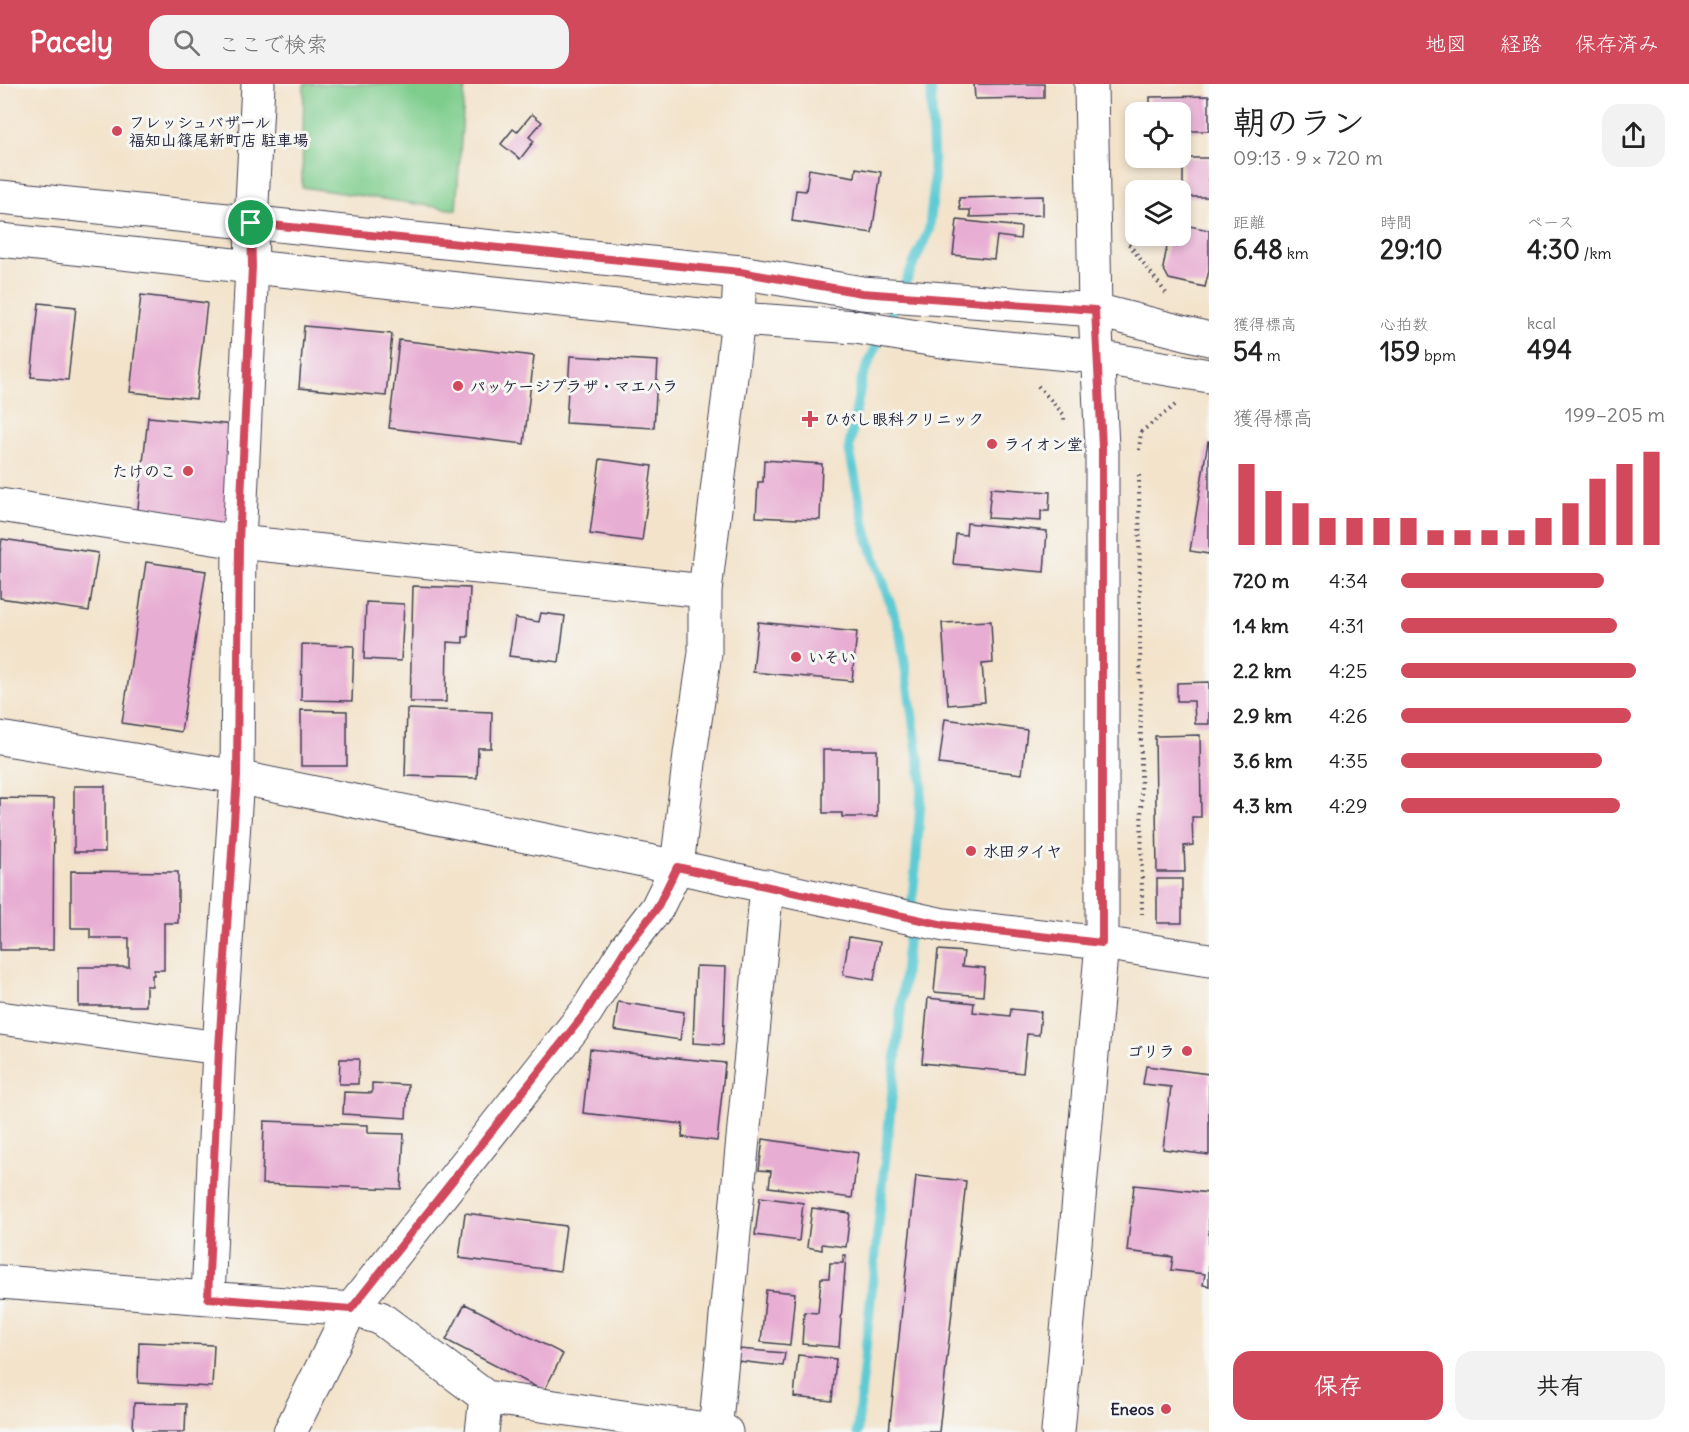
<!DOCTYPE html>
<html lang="ja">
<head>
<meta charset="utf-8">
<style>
  :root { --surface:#fff; --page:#f2f2f2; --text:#222; --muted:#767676; --accent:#d1495b }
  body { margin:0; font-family:Delius,"Klee One",sans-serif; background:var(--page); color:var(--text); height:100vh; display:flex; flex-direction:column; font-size:22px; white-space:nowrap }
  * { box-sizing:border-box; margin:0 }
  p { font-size:20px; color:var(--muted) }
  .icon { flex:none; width:33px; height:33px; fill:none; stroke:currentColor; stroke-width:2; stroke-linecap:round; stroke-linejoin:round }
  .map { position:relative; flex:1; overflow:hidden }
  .side { display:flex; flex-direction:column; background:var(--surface); width:480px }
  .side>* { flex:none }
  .fabs { position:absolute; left:1125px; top:18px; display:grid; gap:12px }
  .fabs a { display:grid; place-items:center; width:66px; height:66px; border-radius:12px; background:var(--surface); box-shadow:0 3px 9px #0003; font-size:30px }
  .pin { position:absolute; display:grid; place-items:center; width:51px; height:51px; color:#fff; margin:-26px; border:3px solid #fff; border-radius:50%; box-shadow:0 2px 6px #0007 }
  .round { display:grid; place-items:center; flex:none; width:63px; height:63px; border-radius:18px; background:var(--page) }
  .summary { display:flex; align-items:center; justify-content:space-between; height:102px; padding:0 24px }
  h1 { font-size:33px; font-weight:700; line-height:45px }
  .figures { display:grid; grid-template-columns:repeat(3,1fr); gap:9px; height:102px; padding:6px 24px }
  .figures div { display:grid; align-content:center }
  .figures b { font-size:26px; font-weight:700 }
  .figures small { font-size:16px; font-weight:400 }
  .figures p { font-size:16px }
  .chart { height:168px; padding:12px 24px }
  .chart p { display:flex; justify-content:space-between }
  .chart svg { width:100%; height:108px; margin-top:6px; stroke:var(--accent); stroke-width:6 }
  .button { display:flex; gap:12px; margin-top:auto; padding:12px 24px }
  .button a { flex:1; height:69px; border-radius:18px; background:var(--accent); color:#fff; font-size:24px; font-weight:700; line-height:69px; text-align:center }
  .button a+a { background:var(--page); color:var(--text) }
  ul { padding:0 24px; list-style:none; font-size:20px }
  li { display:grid; grid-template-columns:96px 72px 1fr; align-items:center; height:45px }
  li i { height:15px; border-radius:8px; background:var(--accent) }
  header { display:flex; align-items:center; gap:36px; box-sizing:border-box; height:84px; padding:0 30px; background:var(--accent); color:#fff }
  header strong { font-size:28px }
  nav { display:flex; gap:33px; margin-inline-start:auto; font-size:21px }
  .search { width:420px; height:54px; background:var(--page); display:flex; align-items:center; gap:15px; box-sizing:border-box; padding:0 21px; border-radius:18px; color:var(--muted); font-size:22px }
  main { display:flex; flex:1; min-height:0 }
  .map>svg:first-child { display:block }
  .park { fill:#7ecd8d; stroke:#507864; stroke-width:1.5 }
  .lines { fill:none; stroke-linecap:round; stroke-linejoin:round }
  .stream { stroke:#5dcad4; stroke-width:10 }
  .building { fill:#e8add3 }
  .minor-casing { stroke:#413f51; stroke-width:35 }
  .tertiary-casing { stroke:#413f51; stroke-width:35 }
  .path { stroke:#413f51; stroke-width:4; stroke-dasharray:1.5 4.5; stroke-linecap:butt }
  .minor { stroke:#fff; stroke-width:33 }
  .tertiary { stroke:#fff; stroke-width:33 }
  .route-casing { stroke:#fff; stroke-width:12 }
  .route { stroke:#d1495b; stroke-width:8 }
  .poi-dot { fill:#d1495b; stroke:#f6f6f2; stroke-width:2 }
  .labels { text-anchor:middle; stroke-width:6; stroke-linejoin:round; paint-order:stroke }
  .poi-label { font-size:16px; font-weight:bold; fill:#22223b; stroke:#f6f6f2; text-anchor:start }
</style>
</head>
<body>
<header>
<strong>Pacely</strong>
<div class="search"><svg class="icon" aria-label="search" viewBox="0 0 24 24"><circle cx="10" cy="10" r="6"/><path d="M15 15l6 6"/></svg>ここで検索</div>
<nav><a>地図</a><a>経路</a><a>保存済み</a></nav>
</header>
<main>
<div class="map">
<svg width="1209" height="1348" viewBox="0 0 1209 1348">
  <rect width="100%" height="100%" fill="#f6f6f2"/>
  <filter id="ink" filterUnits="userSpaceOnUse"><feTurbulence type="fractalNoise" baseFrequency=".0167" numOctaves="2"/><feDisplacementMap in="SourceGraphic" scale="12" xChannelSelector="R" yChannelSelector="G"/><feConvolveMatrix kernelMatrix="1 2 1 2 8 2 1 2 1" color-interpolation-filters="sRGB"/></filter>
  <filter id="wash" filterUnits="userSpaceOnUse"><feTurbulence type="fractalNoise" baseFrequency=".008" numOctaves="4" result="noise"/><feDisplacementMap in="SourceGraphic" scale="24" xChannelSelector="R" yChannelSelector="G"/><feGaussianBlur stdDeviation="1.35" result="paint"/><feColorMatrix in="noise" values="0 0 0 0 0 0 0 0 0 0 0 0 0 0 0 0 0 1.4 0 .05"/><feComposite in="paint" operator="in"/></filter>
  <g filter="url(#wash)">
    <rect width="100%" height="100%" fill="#f3e3cb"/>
    <path class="park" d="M 304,0 L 465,0 L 456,126 L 302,103 Z"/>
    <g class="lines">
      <path class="stream" d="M 857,1348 L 916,779 L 922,698 L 900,548 L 866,448 L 849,364 L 862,294 L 929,146 L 934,104 L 931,0"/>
    </g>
    <g id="blocks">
      <path class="building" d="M 974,0 L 1044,0 L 1044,14 L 975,15 Z
        M 1209,12 L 1209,47 L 1180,47 L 1180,28 L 1150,28 L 1150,13 Z
        M 532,30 L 542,38 L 529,53 L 534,57 L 520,75 L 501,60 L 513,45 L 517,48 Z
        M 1183,74 L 1209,74 L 1209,113 L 1183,113 Z
        M 856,84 L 881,88 L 872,149 L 792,137 L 796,106 L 806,107 L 809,85 L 855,93 Z
        M 1043,112 L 1043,131 L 970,133 L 970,126 L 960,126 L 959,114 Z
        M 957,136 L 1021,143 L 1020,155 L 997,152 L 994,175 L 953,171 Z
        M 1180,140 L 1209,146 L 1209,187 L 1205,203 L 1169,195 L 1163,184 L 1169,152 L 1180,152 Z
        M 141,211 L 207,219 L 196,315 L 130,308 Z
        M 39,219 L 76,223 L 68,296 L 31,293 Z
        M 304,242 L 392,250 L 386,312 L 299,304 Z
        M 399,256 L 534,272 L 524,360 L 389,344 Z
        M 570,272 L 658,277 L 654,344 L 566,339 Z
        M 148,333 L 234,341 L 232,444 L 137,433 Z
        M 1208,357 L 1209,357 L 1209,470 L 1190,467 Z
        M 600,375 L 652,382 L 642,457 L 590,450 Z
        M 764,376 L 822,380 L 820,436 L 756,433 L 758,398 L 763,398 Z
        M 991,404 L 1050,408 L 1049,427 L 1041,427 L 1041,437 L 988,434 Z
        M 967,439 L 1047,447 L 1044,488 L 953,480 L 956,450 L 966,451 Z
        M 2,455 L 98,469 L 89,527 L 0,514 L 0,469 Z
        M 146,478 L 206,487 L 181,648 L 122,639 Z
        M 413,502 L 470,504 L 468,553 L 463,553 L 463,559 L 447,558 L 446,618 L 410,618 Z
        M 366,518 L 404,520 L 401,577 L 364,575 Z
        M 541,529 L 565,532 L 559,578 L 509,572 L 515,534 L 539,538 Z
        M 991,537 L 993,579 L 982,580 L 985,618 L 948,621 L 942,539 Z
        M 758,538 L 857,548 L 852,597 L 753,588 Z
        M 302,560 L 354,562 L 352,617 L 301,616 Z
        M 1209,598 L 1209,640 L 1195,640 L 1194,617 L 1177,617 L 1177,599 Z
        M 407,625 L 492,628 L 491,664 L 478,664 L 477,694 L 405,692 Z
        M 301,626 L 347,627 L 347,682 L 301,682 Z
        M 945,635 L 1027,646 L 1022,690 L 939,680 Z
        M 1200,651 L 1201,733 L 1192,733 L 1193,761 L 1184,762 L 1185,788 L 1157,788 L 1155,652 Z
        M 823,666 L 877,666 L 877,733 L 842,733 L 842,729 L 823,729 Z
        M 74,702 L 105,702 L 105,768 L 74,768 Z
        M 0,714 L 54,715 L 53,866 L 0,866 Z
        M 71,787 L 178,788 L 178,839 L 164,839 L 164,886 L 154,886 L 154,891 L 152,891 L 152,902 L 146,902 L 146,922 L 79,922 L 79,883 L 129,883 L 129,854 L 90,854 L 90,844 L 71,844 Z
        M 1157,795 L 1182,795 L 1182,839 L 1157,839 Z
        M 849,853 L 880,858 L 874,896 L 843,891 Z
        M 938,866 L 964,868 L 962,882 L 985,884 L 983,912 L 934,908 Z
        M 696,882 L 726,883 L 723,961 L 693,959 Z
        M 928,914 L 974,919 L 973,928 L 1010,932 L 1011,925 L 1041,928 L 1039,951 L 1027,950 L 1023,989 L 922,979 Z
        M 618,918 L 684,928 L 680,956 L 614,946 Z
        M 590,965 L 725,979 L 717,1057 L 682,1053 L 683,1040 L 583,1029 Z
        M 340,975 L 359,975 L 358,1000 L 339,1000 Z
        M 1146,982 L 1209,990 L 1209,1071 L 1163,1065 L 1171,1003 L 1143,1000 Z
        M 372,999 L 408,1001 L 406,1034 L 343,1030 L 344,1008 L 372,1009 Z
        M 264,1037 L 368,1041 L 368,1049 L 404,1050 L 401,1105 L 262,1100 Z
        M 763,1055 L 858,1069 L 852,1114 L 769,1103 L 771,1087 L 759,1086 Z
        M 916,1092 L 966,1097 L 939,1348 L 889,1348 Z
        M 1134,1101 L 1209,1109 L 1209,1202 L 1203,1201 L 1205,1190 L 1171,1186 L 1173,1173 L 1127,1167 Z
        M 760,1113 L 803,1119 L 799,1157 L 755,1151 Z
        M 812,1124 L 850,1129 L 846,1163 L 822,1160 L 822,1166 L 807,1163 Z
        M 465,1129 L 566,1142 L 560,1187 L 459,1174 Z
        M 843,1171 L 846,1171 L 839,1263 L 802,1260 L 804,1228 L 818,1229 L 821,1194 L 829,1194 L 830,1179 L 843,1179 Z
        M 766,1206 L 795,1209 L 790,1261 L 761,1258 Z
        M 465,1220 L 563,1270 L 544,1307 L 446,1256 Z
        M 139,1258 L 214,1261 L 212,1303 L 138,1299 Z
        M 739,1265 L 785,1269 L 783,1282 L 738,1277 Z
        M 798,1271 L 836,1275 L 832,1317 L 794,1313 Z
        M 134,1319 L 186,1320 L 185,1348 L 133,1348 Z"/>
    </g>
  </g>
  <g filter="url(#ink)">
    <use href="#blocks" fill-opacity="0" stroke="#413f51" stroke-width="1.5"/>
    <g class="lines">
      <defs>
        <path id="minor" d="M 0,421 L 239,458 L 705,507
          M 0,654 L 237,693 L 677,783 L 944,841 L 1102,859 L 1209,876
          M 0,934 L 219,964
          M 0,1198 L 351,1225 L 380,1234 L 486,1313 L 726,1348
          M 208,1214 L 219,964 L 237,693 L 239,458 L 252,182 L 251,139 L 258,0
          M 290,1348 L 351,1225 L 586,928 L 626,864 L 657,824 L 677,783 L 690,670 L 705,569 L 705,507 L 738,235 L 740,188
          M 482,1348 L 486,1313
          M 715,1348 L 767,802"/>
        <path id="tertiary" d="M 0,113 L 740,188 L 862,209 L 1095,226 L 1209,255
          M 0,156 L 738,235 L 856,243 L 948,258 L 1097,273 L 1209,292
          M 1058,1348 L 1102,859 L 1102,363 L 1095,226 L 1091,0"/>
      </defs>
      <use href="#minor" class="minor-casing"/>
      <use href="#tertiary" class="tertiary-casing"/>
      <path class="path" d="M 1129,160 L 1166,209
        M 1038,302 L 1064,331 L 1064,336
        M 1139,366 L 1141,348 L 1175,321
        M 1139,391 L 1142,830"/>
      <use href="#minor" class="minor"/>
      <use href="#tertiary" class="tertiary"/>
    </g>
  </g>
  <g class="lines" filter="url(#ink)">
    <defs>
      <path id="route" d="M 251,139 L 740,188 L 862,209 L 1095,226 L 1102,363 L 1102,859 L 944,841 L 677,783 L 657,824 L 626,864 L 586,928 L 351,1225 L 208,1214 L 219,964 L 237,693 L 239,458 L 252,183 Z"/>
    </defs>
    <use href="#route" class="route-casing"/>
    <use href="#route" class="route"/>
  </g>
  <g class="poi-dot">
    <circle cx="117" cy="47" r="6"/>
    <circle cx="458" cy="302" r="6"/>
    <path d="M807 326h6v6h6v6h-6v6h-6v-6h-6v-6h6z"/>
    <circle cx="992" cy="360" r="6"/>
    <circle cx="188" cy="387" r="6"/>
    <circle cx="796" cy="573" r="6"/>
    <circle cx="971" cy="767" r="6"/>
    <circle cx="1187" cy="967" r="6"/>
    <circle cx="1166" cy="1325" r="6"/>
  </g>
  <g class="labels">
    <g class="poi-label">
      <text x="129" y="44">フレッシュバザール<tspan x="129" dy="18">福知山篠尾新町店 駐車場</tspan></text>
      <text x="470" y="308">パッケージプラザ・マエハラ</text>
      <text x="824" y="341">ひがし眼科クリニック</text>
      <text x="1004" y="366">ライオン堂</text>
      <text x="176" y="393" text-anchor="end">たけのこ</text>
      <text x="808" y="579">いそい</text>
      <text x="983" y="773">水田タイヤ</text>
      <text x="1175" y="973" text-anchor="end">ゴリラ</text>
      <text x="1154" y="1331" text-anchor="end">Eneos</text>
    </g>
  </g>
</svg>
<div class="fabs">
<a><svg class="icon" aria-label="locate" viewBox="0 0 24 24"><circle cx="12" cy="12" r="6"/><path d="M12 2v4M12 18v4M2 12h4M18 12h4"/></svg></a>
<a><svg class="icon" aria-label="layers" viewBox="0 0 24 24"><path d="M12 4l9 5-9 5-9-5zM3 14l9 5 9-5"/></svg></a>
</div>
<div class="pin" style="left:251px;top:139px;background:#1e9e55"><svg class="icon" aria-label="arrive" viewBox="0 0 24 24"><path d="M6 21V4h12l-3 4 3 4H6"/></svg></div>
</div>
<section class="side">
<div class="summary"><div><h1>朝のラン</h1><p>09:13 · 9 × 720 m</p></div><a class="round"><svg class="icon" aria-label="share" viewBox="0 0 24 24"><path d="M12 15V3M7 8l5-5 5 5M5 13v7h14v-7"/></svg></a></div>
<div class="figures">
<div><p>距離</p><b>6.48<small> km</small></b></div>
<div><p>時間</p><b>29:10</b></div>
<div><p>ペース</p><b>4:30<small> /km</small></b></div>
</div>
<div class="figures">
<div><p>獲得標高</p><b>54<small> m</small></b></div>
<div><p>心拍数</p><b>159<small> bpm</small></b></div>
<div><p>kcal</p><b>494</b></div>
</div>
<div class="chart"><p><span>獲得標高</span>199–205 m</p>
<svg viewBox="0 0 160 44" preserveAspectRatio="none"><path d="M5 44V11M15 44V22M25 44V27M35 44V33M45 44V33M55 44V33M65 44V33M75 44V38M85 44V38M95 44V38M105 44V38M115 44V33M125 44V27M135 44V17M145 44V11M155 44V6"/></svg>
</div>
<ul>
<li><b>720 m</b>4:34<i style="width:77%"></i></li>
<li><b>1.4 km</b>4:31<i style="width:82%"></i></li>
<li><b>2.2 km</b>4:25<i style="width:89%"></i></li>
<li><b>2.9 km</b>4:26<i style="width:87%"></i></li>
<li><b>3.6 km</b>4:35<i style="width:76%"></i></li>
<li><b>4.3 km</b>4:29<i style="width:83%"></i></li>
</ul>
<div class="button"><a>保存</a><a>共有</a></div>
</section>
</main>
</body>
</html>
